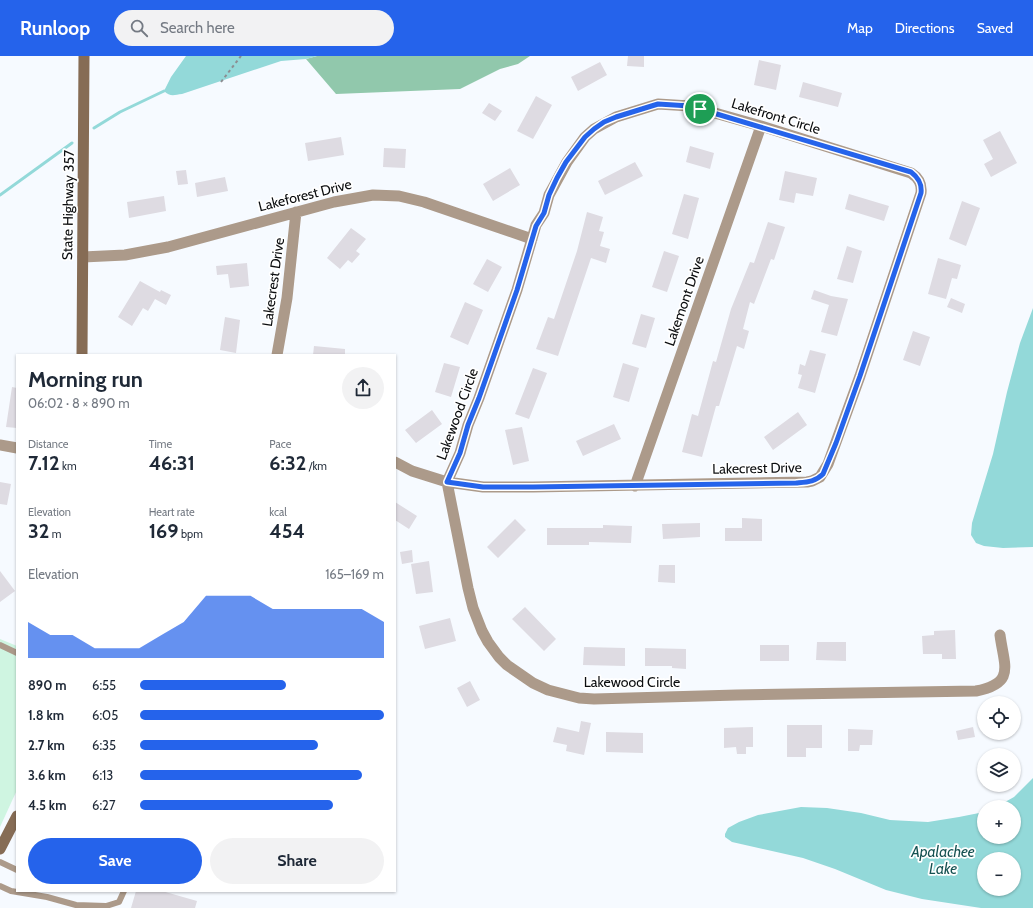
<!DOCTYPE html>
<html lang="en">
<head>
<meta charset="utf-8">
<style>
  :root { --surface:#fff; --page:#f2f2f3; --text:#1f2937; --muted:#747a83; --accent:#2563eb }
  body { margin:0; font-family:Cabin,sans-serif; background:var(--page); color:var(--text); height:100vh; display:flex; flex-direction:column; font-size:15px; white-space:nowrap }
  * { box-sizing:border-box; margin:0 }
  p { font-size:13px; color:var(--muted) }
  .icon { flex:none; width:22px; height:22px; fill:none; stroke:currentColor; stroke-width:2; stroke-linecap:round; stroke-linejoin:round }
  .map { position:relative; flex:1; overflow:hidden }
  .details { position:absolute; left:16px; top:298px; width:380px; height:538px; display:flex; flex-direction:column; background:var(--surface); border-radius:0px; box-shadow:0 1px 3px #0004 }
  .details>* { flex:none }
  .controls { position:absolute; left:977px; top:640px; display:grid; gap:8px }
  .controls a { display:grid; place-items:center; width:44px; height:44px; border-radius:50%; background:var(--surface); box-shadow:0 1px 3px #0004; font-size:20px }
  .pin { position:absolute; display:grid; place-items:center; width:34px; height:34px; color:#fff; margin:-17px; border:2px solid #fff; border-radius:50%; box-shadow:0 1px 4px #0007 }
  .round { display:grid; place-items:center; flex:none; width:42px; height:42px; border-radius:21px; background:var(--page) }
  .summary { display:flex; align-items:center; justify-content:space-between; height:68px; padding:0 12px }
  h1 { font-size:22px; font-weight:700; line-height:30px }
  .stats { display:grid; grid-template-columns:repeat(3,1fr); gap:6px; height:68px; padding:4px 12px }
  .stats div { display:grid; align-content:center }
  .stats b { font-size:20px; font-weight:700 }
  .stats small { font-size:11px; font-weight:400 }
  .stats p { font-size:11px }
  .chart { height:112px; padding:8px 12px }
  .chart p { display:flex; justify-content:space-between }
  .chart svg { width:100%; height:72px; margin-top:4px; fill:var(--accent); opacity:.7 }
  .cta { display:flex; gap:8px; margin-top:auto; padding:8px 12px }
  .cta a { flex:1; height:46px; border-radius:24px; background:var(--accent); color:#fff; font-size:16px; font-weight:700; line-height:46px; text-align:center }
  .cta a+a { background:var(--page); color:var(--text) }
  ul { padding:0 12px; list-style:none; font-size:13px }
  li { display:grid; grid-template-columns:64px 48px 1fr; align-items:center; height:30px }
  li i { height:10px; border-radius:5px; background:var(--accent) }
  header { display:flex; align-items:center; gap:24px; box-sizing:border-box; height:56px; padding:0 20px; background:var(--accent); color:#fff }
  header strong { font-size:19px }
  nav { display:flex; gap:22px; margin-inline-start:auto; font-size:14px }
  .search { width:280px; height:36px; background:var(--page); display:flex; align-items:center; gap:10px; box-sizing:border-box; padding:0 14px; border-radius:22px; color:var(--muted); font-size:15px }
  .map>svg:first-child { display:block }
  .green { fill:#cff5e1 }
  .forest { fill:#91c8ac }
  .water { fill:#93d9d9; fill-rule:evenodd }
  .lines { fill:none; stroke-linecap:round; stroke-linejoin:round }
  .stream { stroke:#93d9d9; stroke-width:3 }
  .building { fill:#dedbe2 }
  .path { stroke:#8b8e92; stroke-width:2; stroke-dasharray:3 3; stroke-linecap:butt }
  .service { stroke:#ac9a8a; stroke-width:6 }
  .minor { stroke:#ac9a8a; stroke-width:11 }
  .secondary { stroke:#866c55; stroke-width:11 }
  .route-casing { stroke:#fff; stroke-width:8 }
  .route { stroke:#2563eb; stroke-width:5 }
  .labels { text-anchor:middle; stroke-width:3.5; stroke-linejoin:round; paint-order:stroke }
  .street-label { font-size:14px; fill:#0b0d0f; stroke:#fff }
  .water-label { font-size:15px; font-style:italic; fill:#145151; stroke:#fff }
</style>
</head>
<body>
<header>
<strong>Runloop</strong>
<div class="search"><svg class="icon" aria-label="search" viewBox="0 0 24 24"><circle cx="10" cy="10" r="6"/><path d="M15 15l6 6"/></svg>Search here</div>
<nav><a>Map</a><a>Directions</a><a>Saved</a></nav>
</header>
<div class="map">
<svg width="1033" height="852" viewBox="0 0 1033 852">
  <rect width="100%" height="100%" fill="#f6faff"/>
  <path class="green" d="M 0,583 L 17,590 L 17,734 L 0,771 Z"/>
  <path class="forest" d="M 317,0 L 530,0 L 518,8 L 500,13 L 460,33 L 336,38 L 306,3 Z"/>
  <path class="water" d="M 186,0 L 317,0 L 306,3 L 281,5 L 182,38 C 174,39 170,41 164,35 L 171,21 Z
    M 1033,252 L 1033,491 L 1003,492 L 984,490 L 976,487 L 971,479 L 972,467 L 993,398 L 1007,336 L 1020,287 Z
    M 1033,722 L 1033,852 L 981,852 L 922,843 L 886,834 L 835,813 L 803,802 L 732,786 L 725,781 L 725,778 L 728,772 L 739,766 L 758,759 L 801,751 L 827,752 L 861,757 L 890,764 L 928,766 L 959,761 L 984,756 L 984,781 L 1014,781 L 1014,751 L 996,751 L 1014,741 ZM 984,803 L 1014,803 L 1014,833 L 984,833 Z"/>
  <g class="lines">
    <path class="stream" d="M 94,72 L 120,56 L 164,35
      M 0,139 L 72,87"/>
  </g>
  <path class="building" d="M 628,0 L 644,0 L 644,11 L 627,10 Z
    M 759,4 L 781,9 L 776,34 L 754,29 Z
    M 600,6 L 607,19 L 578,35 L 571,21 Z
    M 803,26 L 842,37 L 838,51 L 799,41 Z
    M 536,40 L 552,49 L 533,83 L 517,75 Z
    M 489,47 L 502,55 L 495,65 L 482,57 Z
    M 1000,75 L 1017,107 L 991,121 L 984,108 L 993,103 L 983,84 Z
    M 341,81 L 344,99 L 308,105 L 305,87 Z
    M 690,90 L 714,97 L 710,113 L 686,106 Z
    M 384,92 L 406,93 L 405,112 L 383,111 Z
    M 635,106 L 643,120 L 605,139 L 598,125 Z
    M 510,112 L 520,129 L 493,145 L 483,128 Z
    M 186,114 L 188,128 L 178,129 L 176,115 Z
    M 785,115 L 817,122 L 813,140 L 796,137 L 794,147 L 779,144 Z
    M 225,121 L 228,135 L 197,141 L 195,127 Z
    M 684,138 L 699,142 L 688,183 L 672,178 Z
    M 849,138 L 889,150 L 884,165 L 845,153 Z
    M 164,140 L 166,155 L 129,162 L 127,146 Z
    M 962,145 L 980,152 L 966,190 L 949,183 Z
    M 587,156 L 603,161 L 599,175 L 604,176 L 600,190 L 610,193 L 606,207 L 591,202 L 558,300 L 536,293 L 548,261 L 554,263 L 577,195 Z
    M 768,166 L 785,171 L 774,204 L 771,203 L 754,248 L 750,246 L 743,273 L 749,275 L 744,293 L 737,290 L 719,350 L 716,350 L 702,401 L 682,396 L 692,358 L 698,360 L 713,305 L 716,306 L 731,253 L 750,206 L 754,207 Z
    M 351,172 L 366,183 L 356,195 L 360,198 L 352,207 L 348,204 L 340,213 L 327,202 Z
    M 847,190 L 862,195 L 853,227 L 837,223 Z
    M 664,195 L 679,200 L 667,236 L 652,231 Z
    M 938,202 L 961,209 L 957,223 L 952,222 L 946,243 L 928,238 Z
    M 487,203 L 502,211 L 488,236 L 473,228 Z
    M 247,207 L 249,230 L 230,232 L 228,218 L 217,219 L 216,210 Z
    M 140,225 L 160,236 L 161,234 L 171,239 L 166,249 L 155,243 L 148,255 L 143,252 L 132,270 L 118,261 Z
    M 814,234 L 831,240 L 848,243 L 837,280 L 821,276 L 829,249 L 811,243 Z
    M 951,242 L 965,248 L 962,257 L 947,251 Z
    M 465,246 L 483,254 L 468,289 L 450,281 Z
    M 641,258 L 655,262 L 646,292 L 632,288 Z
    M 225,261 L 240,264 L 236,297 L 220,294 Z
    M 913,275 L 930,281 L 920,310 L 903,304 Z
    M 314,290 L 345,293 L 345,299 L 313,299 Z
    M 810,294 L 826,298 L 815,337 L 798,332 L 802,319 L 798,318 L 800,308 L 805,310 Z
    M 444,307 L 460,311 L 451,341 L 435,336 Z
    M 623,307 L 639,312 L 629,346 L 613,341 Z
    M 533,312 L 547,317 L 529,363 L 515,358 Z
    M 12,331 L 17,332 L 17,372 L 6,371 Z
    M 432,354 L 442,368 L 416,387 L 405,374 Z
    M 798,356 L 807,369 L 773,394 L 764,381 Z
    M 614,368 L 621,383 L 583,400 L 576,385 Z
    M 522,371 L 529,405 L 513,409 L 505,374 Z
    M 0,426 L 11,428 L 7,449 L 0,448 Z
    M 395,446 L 417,460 L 409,473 L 395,464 Z
    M 742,462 L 762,463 L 762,485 L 725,485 L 725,472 L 742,472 Z
    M 515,463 L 526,474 L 498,502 L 487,491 Z
    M 700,467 L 700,481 L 663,483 L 662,468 Z
    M 603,469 L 632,470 L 631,487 L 589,486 L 589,489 L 547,489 L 547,472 L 603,472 Z
    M 412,494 L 413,506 L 402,508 L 400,496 Z
    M 429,505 L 433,536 L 416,538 L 411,508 Z
    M 659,509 L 675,509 L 675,527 L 658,526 Z
    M 0,515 L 15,535 L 0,546 Z
    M 525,551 L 556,583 L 544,595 L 512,563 Z
    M 450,562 L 456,585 L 425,593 L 419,570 Z
    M 955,574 L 956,603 L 942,603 L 942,598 L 923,598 L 922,580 L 934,579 L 934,575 Z
    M 817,586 L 846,586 L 846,605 L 816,604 Z
    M 760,589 L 789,589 L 789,605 L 760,605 Z
    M 584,591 L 625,592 L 625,610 L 583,609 Z
    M 645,592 L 686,593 L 686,613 L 672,612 L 672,610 L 645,610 Z
    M 470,625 L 480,644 L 467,651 L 457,632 Z
    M 581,665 L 591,667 L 584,699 L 566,695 L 567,689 L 553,686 L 557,671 L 579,676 Z
    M 787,669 L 822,669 L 822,692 L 806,692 L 806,701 L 787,701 Z
    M 753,671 L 753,691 L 746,691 L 746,698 L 737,698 L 736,691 L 724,692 L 724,672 Z
    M 973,671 L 975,681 L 958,684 L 956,675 Z
    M 848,673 L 873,674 L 872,689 L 860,689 L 859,695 L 848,695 Z
    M 606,676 L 643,677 L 643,697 L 606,696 Z
    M 136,835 L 162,835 L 197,845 L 195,852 L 131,852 Z"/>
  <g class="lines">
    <path class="path" d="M 221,26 L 241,0"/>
    <path class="service" d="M 0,589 L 17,597
      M 0,806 L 17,814
      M 0,830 L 11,835 L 47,841 L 76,849 L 106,850 L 119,846 L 124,835"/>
    <path class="minor" d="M 83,201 L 125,199 L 168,191 L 334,146 L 373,139 L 399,140 L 424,146 L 532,183
      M 277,299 L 287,242 L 296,156
      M 0,389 L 17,392
      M 395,406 L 412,415 L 447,426 L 483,431 L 533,431 L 807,426 L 812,425 L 820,421 L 828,408 L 860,320 L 921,137 C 922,128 919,122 911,117 L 761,70 L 690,50 L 658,48 L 616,61 L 594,73 L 585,81 L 567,106 L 549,139 L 544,157 L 536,169 L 517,234 L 479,342 L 468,369 L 460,397 L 447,426 L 468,532 L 473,552 L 482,575 L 488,586 L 499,601 L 507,609 L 533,627 L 548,634 L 579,642 L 594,643 L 737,639 L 976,635 C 1016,627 1004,610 1000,579
      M 635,430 L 761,70"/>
    <path class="secondary" d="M 82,299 L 84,0
      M 0,793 L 17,760"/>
  </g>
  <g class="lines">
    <defs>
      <path id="route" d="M 658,48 L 690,50 L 700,53 L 911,116 C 919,122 922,128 921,137 L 860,320 L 836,387 L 823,418 C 815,426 807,426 796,427 L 533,431 L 483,431 L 447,426 L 460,397 L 468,369 L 479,342 L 517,234 L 536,170 L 544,157 L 549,139 L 557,122 L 566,106 L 585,81 L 594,73 L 604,66 L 616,61 Z"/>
    </defs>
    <use href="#route" class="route-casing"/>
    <use href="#route" class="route"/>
  </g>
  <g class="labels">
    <g class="street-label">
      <text transform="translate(776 60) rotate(17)" y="5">Lakefront Circle</text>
      <text transform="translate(305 139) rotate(-14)" y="5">Lakeforest Drive</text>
      <text transform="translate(68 149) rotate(-89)" y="5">State Highway 357</text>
      <text transform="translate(273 226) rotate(-82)" y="5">Lakecrest Drive</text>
      <text transform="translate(684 245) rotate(-71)" y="5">Lakemont Drive</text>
      <text transform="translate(457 358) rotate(-70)" y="5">Lakewood Circle</text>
      <text transform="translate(757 412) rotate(-1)" y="5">Lakecrest Drive</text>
      <text x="632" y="631">Lakewood Circle</text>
    </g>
    <g class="water-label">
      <text x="943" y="801">Apalachee<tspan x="943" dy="17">Lake</tspan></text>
    </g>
  </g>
</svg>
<div class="controls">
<a><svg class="icon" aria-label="locate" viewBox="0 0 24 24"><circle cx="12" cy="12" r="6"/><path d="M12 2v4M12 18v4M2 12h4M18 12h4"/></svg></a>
<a><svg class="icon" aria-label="layers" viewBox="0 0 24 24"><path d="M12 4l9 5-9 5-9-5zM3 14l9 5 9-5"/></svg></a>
<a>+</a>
<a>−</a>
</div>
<div class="pin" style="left:700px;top:53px;background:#1e9e55"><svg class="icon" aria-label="arrive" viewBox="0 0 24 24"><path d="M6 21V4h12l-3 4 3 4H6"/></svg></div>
<section class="details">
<div class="summary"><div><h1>Morning run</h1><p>06:02 · 8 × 890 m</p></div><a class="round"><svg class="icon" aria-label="share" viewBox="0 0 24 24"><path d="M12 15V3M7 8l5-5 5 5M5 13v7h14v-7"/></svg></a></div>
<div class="stats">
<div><p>Distance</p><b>7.12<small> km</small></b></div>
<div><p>Time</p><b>46:31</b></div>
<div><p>Pace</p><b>6:32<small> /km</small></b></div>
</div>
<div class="stats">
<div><p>Elevation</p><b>32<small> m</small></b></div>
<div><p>Heart rate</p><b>169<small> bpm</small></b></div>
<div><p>kcal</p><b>454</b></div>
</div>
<div class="chart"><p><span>Elevation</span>165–169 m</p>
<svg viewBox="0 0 160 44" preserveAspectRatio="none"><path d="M0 44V22L10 30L20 30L30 38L40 38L50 38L60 30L70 22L80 6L90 6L100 6L110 14L120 14L130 14L140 14L150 14L160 22V44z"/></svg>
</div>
<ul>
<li><b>890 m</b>6:55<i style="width:60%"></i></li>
<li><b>1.8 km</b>6:05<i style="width:100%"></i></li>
<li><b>2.7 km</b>6:35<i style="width:73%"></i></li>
<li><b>3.6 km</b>6:13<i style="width:91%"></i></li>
<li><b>4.5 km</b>6:27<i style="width:79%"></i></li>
</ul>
<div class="cta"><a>Save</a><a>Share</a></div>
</section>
</div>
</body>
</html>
